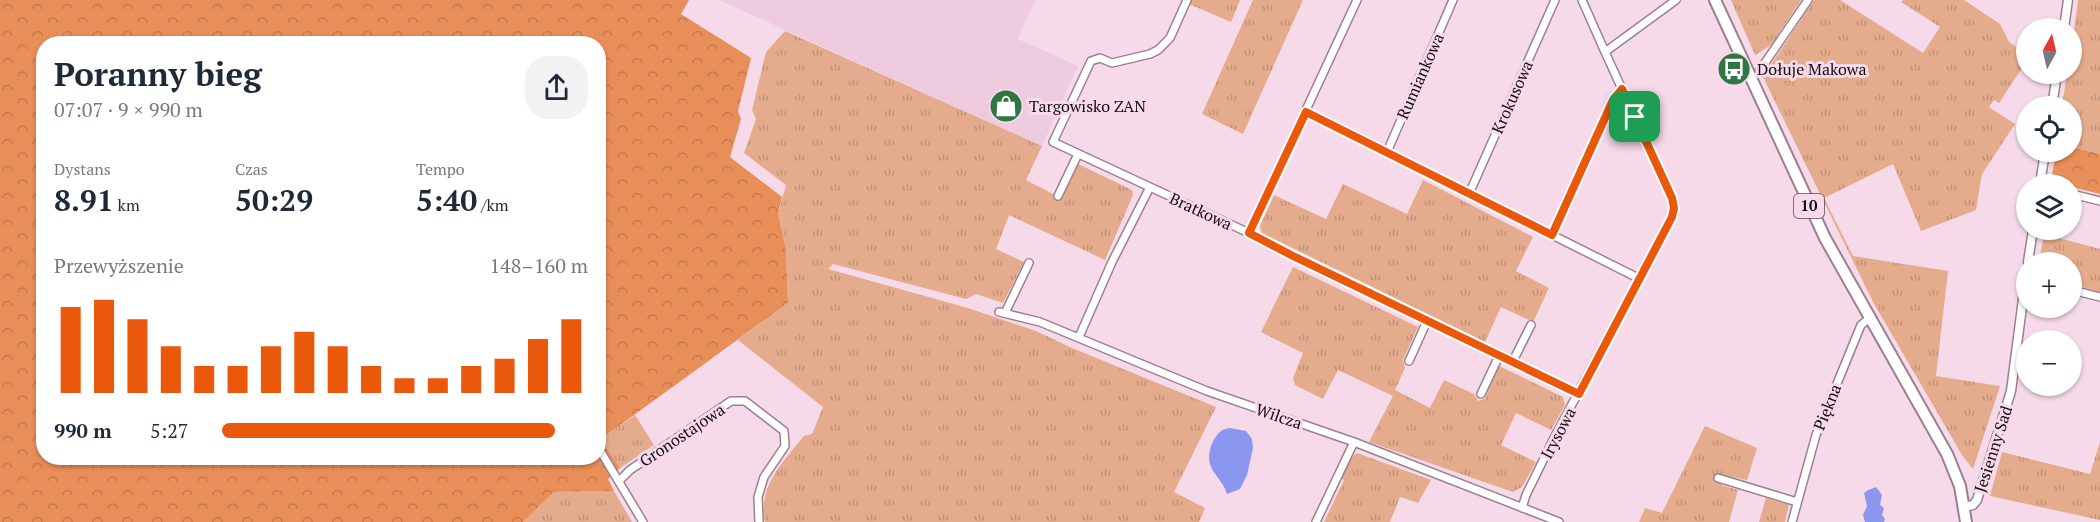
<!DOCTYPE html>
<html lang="pl">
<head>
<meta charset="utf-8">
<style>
  :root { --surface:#fff; --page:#f2f2f3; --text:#1f2937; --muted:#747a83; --accent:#ea580c }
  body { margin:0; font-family:"PT Serif",serif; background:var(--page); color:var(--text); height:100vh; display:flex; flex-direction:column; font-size:22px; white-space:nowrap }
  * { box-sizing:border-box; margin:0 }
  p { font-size:20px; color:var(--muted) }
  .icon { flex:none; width:33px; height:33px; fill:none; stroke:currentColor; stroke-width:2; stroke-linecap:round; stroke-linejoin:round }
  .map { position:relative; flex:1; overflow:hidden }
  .panel { position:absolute; left:36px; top:36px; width:570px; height:429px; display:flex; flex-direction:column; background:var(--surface); border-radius:24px; box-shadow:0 2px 4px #0004 }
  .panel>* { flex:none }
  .needle { width:39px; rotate:8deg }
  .tools { position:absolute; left:2016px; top:18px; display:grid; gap:12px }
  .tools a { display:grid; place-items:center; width:66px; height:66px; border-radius:50%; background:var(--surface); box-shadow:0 2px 4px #0004; font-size:30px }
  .pin { position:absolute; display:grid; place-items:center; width:51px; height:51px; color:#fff; margin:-26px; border-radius:12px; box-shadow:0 3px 9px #0006 }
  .round { display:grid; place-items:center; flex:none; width:63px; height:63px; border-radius:24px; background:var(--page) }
  .summary { display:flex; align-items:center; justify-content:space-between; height:102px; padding:0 18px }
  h1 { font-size:33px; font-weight:700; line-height:45px }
  .stats { display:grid; grid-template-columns:repeat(3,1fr); gap:9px; height:102px; padding:6px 18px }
  .stats div { display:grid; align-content:center }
  .stats b { font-size:30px; font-weight:700 }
  .stats small { font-size:16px; font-weight:400 }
  .stats p { font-size:16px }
  .chart { height:168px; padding:12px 18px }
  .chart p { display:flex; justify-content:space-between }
  .chart svg { width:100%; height:108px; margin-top:6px; stroke:var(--accent); stroke-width:6 }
  ul { padding:0 18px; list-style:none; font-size:20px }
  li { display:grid; grid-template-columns:96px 72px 1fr; align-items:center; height:45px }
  li i { height:15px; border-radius:8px; background:var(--accent) }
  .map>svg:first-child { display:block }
  .built { fill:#eecbdf }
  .grass { fill:url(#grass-tufts) }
  .forest { fill:url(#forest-crowns); fill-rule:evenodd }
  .water { fill:#8b97ef }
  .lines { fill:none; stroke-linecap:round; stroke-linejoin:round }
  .minor-casing { stroke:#9b818f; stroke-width:10 }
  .tertiary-casing { stroke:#9b818f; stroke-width:11 }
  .primary-casing { stroke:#9b818f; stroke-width:14 }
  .minor { stroke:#fff; stroke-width:7 }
  .tertiary { stroke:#fff; stroke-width:8 }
  .primary { stroke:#fff; stroke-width:10 }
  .route-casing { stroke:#fff; stroke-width:12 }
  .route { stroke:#ea580c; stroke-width:8 }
  .labels { text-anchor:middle; stroke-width:6; stroke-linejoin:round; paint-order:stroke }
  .shield { fill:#f6daea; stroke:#584951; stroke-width:1.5 }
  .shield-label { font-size:15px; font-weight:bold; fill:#140b10 }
  .poi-label { font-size:16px; fill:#140b10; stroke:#f6daea; text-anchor:start }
  .street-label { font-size:16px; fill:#140b10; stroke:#f6daea }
</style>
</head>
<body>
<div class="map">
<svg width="2100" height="522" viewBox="0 0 2100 522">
  <defs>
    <pattern id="grass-tufts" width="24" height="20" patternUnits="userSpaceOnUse" patternTransform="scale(1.5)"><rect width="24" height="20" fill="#e4ab8c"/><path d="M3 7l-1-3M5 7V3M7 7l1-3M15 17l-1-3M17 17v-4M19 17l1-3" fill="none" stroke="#c39278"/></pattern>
    <pattern id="forest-crowns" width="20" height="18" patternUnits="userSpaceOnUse" patternTransform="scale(1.5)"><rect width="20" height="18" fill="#e78e59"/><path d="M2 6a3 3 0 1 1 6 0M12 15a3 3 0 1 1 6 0" fill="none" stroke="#c5794c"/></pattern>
  </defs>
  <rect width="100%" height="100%" fill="#f6daea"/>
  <path class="built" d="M 719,0 L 1035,0 L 1018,39 L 1078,66 L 1042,146 Z"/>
  <path class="grass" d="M 1191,0 L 1240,0 L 1231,22 L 1189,4 Z
    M 1253,0 L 1303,0 L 1243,134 L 1202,114 Z
    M 1731,0 L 1801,0 L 1771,45 L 1755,55 Z
    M 1814,0 L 1840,0 L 1923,53 L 1940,27 L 1901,2 L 1903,0 L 1964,0 L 2000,24 L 2009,42 L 2026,54 L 2026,62 L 1999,103 L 1994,100 L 1989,107 L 2015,124 L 1982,174 L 1976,210 L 1921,231 L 1893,164 L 1824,198 L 1853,256 L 1948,271 L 1936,376 L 2000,386 L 1973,469 L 1962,455 L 1873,302 L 1763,77 Z
    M 2078,0 L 2100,0 L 2100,154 L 2072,147 L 2072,106 L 2062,106 L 2067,74 L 2072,74 L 2072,46 Z
    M 785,31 L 1042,146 L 1026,180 L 1053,194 L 1056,200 L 1062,198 L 1078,164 L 1132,190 L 1133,195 L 1105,260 L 1009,215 L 996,249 L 1024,262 L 1003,303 L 976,294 L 966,299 L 833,264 L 828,269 L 968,308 L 1036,331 L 1072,348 L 1216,407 L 1174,492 L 1205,508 L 1199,522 L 765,522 C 757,487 784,461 804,436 L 812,434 L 823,407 L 738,340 L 788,303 L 786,250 L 778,214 L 786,185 L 744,153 L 756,119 L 752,110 L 766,52 Z
    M 1423,180 L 1533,237 L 1516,271 L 1549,288 L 1533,322 L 1501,307 L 1485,342 L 1262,233 L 1260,226 L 1274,195 L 1326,219 L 1343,184 L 1407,214 Z
    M 2044,234 L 2100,249 L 2100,292 L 2072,284 L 2072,262 L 2039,262 Z
    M 1293,267 L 1418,327 L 1403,360 L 1405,368 L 1395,390 L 1430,408 L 1444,380 L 1474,394 L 1478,401 L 1485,399 L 1499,366 L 1563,397 L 1565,405 L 1551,430 L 1516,413 L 1501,445 L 1536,462 L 1522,487 L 1513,492 L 1369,442 L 1393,396 L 1338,370 L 1323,399 L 1295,385 L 1293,378 L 1303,353 L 1261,332 Z
    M 635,415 L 654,445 L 620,468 L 601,439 Z
    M 1705,426 L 1757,448 L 1747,480 L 1723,475 L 1721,485 L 1738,490 L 1729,522 L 1639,522 L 1645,508 L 1662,513 Z
    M 2100,442 L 2100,520 L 1990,496 L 2002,452 L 2090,474 Z
    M 1357,453 L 1431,480 L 1418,503 L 1400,497 L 1390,522 L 1324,522 L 1344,480 L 1341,478 L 1351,458 Z
    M 614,491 L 632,522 L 523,522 L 554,492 Z
    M 1766,498 L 1789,505 L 1785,522 L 1759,522 Z"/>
  <path class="forest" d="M 0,0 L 689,0 L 681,14 L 751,58 L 738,111 L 741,119 L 730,157 L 782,197 L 778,214 L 786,250 L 788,303 L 601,439 L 620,468 L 608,479 L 614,491 L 554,492 L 523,522 L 0,522 ZM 44,44 L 598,44 L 598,458 L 44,458 Z
    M 2072,147 L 2100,154 L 2100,194 L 2072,187 L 2072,184 L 2051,181 L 2056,152 L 2072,152 Z"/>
  <path class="water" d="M 1230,428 L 1246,431 L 1252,439 L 1253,448 L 1247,475 L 1240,489 L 1227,494 C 1223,481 1212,473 1210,464 C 1207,454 1212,438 1221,431 C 1223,429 1227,429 1230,428 Z
    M 1876,487 L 1882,495 L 1880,505 L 1884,508 L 1882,515 L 1885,519 L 1884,522 L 1865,522 L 1863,515 L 1867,506 L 1864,493 L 1868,490 Z"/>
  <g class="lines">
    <defs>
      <path id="minor" d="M 1187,0 L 1170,38 L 1158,50 L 1150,54 L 1112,63 L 1100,58 L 1091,61 L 1053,142 L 1249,233 L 1293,256 L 1579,394
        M 1582,0 L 1605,52
        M 1760,70 L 1808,0
        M 1307,112 L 1640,279
        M 1387,152 L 1453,0
        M 1469,194 L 1555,0
        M 2072,194 L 2100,201
        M 1058,196 L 1078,154
        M 1249,233 L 1357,0
        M 1552,235 L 1613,100 L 1622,89
        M 2072,290 L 2100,297
        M 999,312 L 1040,322 L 1207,391 L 1354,442 L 1559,522
        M 1005,313 L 1029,263
        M 1079,337 L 1112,262 L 1150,187
        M 1409,361 L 1427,321
        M 1513,361 L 1531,325
        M 1481,394 L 1499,356
        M 598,447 L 643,522
        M 1718,478 L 1797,502
        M 620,480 L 630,470 L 731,401 L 745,401 L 784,431 L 785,446 L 764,477 L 758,497 L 759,522
        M 1522,508 L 1526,495 L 1554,438 L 1672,217 L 1674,208 L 1672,198 L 1605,52 L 1676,0
        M 1316,522 L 1354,442
        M 1792,522 L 1816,435 L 1861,325 L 1870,318"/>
      <path id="tertiary" d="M 2064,28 L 2068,0
        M 2052,106 L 2057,74
        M 2040,184 L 2045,152
        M 2028,262 L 2033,230
        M 1964,507 L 1973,505 L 1977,500 L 2011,391 L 2026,276"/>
      <path id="primary" d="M 1715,0 L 1825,238 L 1947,454 L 1960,486 L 1966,522"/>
    </defs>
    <use href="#minor" class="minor-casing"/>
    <use href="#tertiary" class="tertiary-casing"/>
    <use href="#primary" class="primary-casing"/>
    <use href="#minor" class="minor"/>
    <use href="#tertiary" class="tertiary"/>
    <use href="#primary" class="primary"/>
  </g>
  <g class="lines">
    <defs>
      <path id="route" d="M 1622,89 L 1672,198 L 1674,208 L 1672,217 L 1579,394 L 1293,256 L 1249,233 L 1306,112 L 1552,235 L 1613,100 Z"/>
    </defs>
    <use href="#route" class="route-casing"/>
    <use href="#route" class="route"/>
  </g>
  <defs>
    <symbol id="bus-disc" viewBox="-11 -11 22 22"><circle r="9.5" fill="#2e7642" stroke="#f6daea"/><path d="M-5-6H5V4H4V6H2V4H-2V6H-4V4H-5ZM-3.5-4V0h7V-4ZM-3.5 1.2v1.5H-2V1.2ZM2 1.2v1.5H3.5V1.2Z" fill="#fff"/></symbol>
    <symbol id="shop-disc" viewBox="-11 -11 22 22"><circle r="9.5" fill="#2e7642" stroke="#f6daea"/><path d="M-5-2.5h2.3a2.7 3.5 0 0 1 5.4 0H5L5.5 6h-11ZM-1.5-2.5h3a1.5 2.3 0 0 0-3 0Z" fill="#fff"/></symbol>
  </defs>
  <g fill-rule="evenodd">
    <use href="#bus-disc" x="1715" y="50" width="38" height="38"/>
    <use href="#shop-disc" x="987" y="87" width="38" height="38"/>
  </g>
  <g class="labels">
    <rect class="shield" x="1794" y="194" width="30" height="24" rx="4.5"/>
    <g class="shield-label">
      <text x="1809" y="211">10</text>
    </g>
    <g class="poi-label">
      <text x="1757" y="75">Dołuje Makowa</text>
      <text x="1029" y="112">Targowisko ZAN</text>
    </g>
    <g class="street-label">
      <text transform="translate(1420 76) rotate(-66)" y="6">Rumiankowa</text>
      <text transform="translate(1512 97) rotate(-66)" y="6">Krokusowa</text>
      <text transform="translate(1201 211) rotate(25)" y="6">Bratkowa</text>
      <text transform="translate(1827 407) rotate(-68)" y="6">Piękna</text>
      <text transform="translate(1279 416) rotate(19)" y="6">Wilcza</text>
      <text transform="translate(1558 433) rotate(-62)" y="6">Irysowa</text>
      <text transform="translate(682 435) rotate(-34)" y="6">Gronostajowa</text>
      <text transform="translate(1993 449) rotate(-72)" y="6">Jesienny Sad</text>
    </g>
  </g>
</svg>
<div class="tools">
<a><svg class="needle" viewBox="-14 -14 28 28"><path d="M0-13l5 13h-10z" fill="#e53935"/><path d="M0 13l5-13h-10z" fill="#747a83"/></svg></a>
<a><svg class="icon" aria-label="locate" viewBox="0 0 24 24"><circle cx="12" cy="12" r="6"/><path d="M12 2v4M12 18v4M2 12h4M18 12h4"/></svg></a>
<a><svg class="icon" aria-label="layers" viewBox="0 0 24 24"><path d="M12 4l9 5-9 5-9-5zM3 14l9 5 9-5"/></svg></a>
<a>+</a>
<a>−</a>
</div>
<div class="pin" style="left:1635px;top:117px;background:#1e9e55"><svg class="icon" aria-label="arrive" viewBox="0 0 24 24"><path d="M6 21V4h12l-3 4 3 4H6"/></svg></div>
<section class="panel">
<div class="summary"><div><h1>Poranny bieg</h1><p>07:07 · 9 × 990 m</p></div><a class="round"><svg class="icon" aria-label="share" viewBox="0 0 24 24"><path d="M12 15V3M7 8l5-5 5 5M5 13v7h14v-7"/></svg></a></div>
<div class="stats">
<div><p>Dystans</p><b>8.91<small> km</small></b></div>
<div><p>Czas</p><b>50:29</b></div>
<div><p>Tempo</p><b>5:40<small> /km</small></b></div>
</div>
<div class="chart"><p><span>Przewyższenie</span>148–160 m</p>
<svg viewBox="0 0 160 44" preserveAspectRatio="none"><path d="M5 44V9M15 44V6M25 44V14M35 44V25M45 44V33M55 44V33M65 44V25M75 44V19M85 44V25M95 44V33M105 44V38M115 44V38M125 44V33M135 44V30M145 44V22M155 44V14"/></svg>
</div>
<ul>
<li><b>990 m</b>5:27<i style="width:91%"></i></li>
</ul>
</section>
</div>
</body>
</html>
